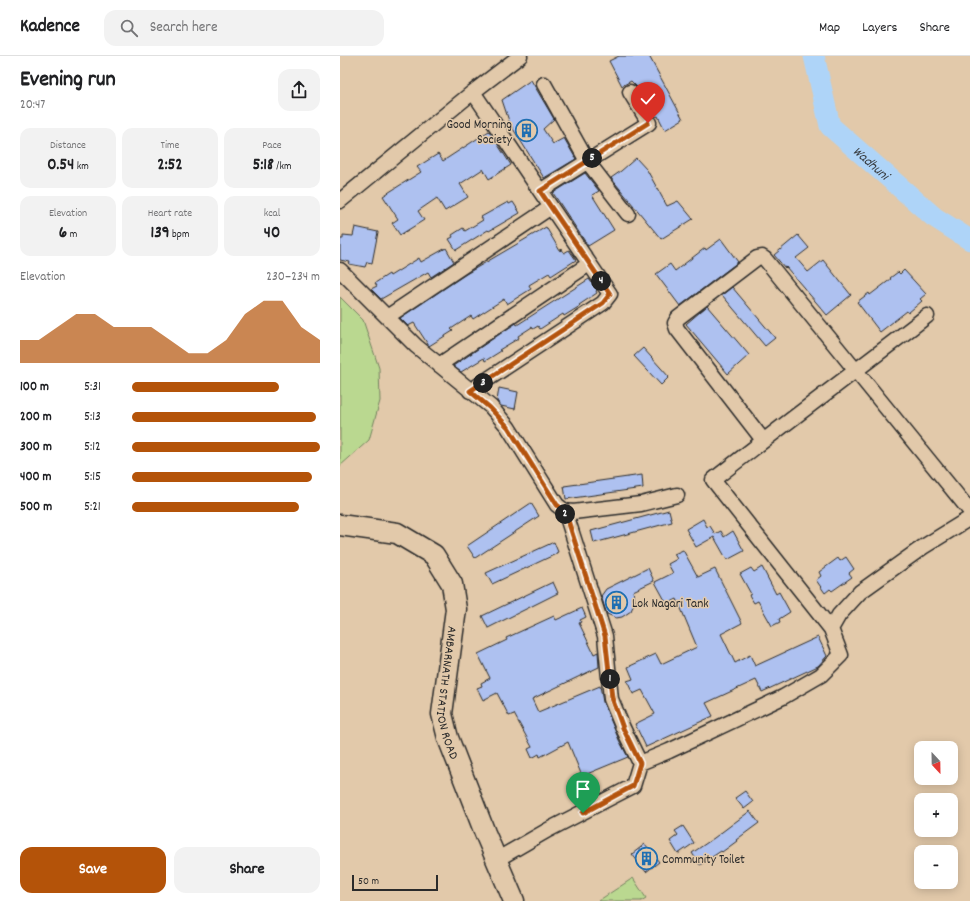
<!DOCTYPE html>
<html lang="en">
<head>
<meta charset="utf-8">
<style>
  :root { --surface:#fff; --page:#f2f2f2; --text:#202124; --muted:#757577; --line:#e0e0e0; --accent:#b45309 }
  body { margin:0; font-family:Dekko,sans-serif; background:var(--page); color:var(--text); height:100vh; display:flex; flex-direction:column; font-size:15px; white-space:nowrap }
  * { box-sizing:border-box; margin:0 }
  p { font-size:13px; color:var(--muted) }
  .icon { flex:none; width:22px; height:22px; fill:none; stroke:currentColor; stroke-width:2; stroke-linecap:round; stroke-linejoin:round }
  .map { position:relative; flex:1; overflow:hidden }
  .panel { display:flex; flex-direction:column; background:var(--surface); width:340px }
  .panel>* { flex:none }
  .needle { width:26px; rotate:158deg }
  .tools { position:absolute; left:574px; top:685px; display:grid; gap:8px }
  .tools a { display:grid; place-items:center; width:44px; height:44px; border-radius:8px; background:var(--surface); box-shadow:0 2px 10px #0003; font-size:20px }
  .scale { position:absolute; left:12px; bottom:10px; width:86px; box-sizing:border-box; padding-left:4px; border:2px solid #2b2b2b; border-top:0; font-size:11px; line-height:14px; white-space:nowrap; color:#2b2b2b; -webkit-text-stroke:3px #e2c9aa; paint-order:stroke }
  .pin { position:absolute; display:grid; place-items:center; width:34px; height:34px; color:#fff; margin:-41px -17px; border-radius:50% 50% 50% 0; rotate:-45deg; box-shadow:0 0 4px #0007 }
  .pin .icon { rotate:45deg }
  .km { position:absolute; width:20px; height:20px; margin:-10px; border-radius:50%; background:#222; color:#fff; font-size:11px; line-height:20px; text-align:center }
  .round { display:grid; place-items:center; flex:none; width:42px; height:42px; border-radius:12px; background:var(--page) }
  .headline { display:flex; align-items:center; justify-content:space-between; height:68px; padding:0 20px }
  h1 { font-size:22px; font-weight:700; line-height:30px }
  .metrics { display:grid; grid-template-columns:repeat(3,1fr); gap:6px; height:68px; padding:4px 20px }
  .metrics div { display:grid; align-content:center; border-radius:10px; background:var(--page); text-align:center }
  .metrics b { font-size:17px; font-weight:700 }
  .metrics small { font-size:11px; font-weight:400 }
  .metrics p { font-size:11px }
  .chart { height:112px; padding:8px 20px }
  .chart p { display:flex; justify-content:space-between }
  .chart svg { width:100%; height:72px; margin-top:4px; fill:var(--accent); opacity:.7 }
  .button { display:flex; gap:8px; margin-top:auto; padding:8px 20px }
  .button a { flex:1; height:46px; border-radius:12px; background:var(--accent); color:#fff; font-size:16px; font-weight:700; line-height:46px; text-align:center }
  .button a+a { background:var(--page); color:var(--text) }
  ul { padding:0 20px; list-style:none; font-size:13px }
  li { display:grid; grid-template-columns:64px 48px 1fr; align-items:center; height:30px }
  li i { height:10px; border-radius:5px; background:var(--accent) }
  header { display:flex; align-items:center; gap:24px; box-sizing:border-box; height:56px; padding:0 20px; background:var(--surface); border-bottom:1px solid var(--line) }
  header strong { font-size:19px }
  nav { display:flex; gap:22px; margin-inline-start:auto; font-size:14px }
  .search { width:280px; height:36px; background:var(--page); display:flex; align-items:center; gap:10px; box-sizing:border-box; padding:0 14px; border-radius:12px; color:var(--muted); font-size:15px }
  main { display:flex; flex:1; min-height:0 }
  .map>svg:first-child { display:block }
  .green { fill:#bad890; stroke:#72825e }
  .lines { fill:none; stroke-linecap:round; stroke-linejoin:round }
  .river { stroke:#aed4f8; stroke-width:21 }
  .building { fill:#aec1f0; stroke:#2b2b2b }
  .minor-casing { stroke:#2b2b2b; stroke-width:17 }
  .secondary-casing { stroke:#2b2b2b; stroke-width:23 }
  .minor { stroke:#e2c9aa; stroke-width:14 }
  .secondary { stroke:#e2c9aa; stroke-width:20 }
  .route-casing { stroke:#fff; stroke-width:8 }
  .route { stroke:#b45309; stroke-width:5 }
  .labels { text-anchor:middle; stroke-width:3; stroke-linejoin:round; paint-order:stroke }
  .poi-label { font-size:13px; fill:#2b2b2b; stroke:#e2c9aa; text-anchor:start }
  .street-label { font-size:13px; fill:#2b2b2b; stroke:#e2c9aa }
  .water-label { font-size:14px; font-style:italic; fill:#383c40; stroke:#e2c9aa }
</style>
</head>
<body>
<header>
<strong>Kadence</strong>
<div class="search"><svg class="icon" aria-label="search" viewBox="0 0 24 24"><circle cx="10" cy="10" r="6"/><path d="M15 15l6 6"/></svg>Search here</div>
<nav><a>Map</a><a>Layers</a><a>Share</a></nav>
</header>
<main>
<section class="panel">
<div class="headline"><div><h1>Evening run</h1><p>20:47</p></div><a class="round"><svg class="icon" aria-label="share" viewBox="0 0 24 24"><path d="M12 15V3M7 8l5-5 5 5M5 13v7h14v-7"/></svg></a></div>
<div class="metrics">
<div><p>Distance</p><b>0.54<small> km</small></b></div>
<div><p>Time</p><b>2:52</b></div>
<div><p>Pace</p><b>5:18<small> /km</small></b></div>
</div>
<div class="metrics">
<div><p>Elevation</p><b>6<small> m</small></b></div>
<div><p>Heart rate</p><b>139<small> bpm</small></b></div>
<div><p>kcal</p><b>40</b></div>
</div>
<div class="chart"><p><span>Elevation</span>230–234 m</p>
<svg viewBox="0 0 160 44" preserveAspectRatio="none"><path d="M0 44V30L10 30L20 22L30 14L40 14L50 22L60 22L70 22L80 30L90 38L100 38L110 30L120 14L130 6L140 6L150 22L160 30V44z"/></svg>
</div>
<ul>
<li><b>100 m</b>5:31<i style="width:78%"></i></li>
<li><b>200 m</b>5:13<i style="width:98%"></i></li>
<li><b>300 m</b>5:12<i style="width:100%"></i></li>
<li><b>400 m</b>5:15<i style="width:96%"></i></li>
<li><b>500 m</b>5:21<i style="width:89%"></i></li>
</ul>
<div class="button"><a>Save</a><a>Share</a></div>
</section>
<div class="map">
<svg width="630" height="845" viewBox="0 0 630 845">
  <rect width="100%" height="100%" fill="#e2c9aa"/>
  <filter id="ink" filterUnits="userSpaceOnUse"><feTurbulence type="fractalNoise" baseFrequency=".025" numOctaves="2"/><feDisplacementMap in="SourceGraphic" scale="8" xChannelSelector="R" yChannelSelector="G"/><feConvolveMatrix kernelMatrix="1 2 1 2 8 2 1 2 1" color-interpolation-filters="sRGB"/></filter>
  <g filter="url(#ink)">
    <path class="green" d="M 0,241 L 23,264 L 39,312 L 40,345 L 29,384 L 0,410 Z
      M 293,822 L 306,842 L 301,845 L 258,845 Z"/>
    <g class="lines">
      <path class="river" id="s1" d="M 474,0 L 490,70 L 594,161 L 630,184"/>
    </g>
    <path class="building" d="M 279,0 L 309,0 L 343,63 L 325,74 L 318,60 L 316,61 L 297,31 L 291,25 L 282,30 L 269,5 Z
      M 191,24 L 214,63 L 203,73 L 213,88 L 224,82 L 236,103 L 204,122 L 170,68 L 162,44 Z
      M 149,75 L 171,109 L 149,123 L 143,113 L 120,128 L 128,141 L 105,155 L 97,142 L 78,155 L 84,164 L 60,179 L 52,167 L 58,163 L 43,140 L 81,116 L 77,111 L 98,98 L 103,105 Z
      M 296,102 L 307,114 L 327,150 L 338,145 L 353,163 L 321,183 L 271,122 L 281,115 Z
      M 245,117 L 259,135 L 252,139 L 274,174 L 248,190 L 213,137 Z
      M 168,146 L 169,148 L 173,146 L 180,157 L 149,175 L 148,174 L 116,194 L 109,183 L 113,181 L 112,179 L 123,172 L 125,175 L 143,164 L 141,161 Z
      M 15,171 L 38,176 L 32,207 L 27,206 L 25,211 L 9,208 L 10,206 L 0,204 L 0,183 L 3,183 L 3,179 L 13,180 Z
      M 206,171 L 220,195 L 222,193 L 224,197 L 229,194 L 236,204 L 211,220 L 209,217 L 189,229 L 191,233 L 167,248 L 164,243 L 133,263 L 131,260 L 111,273 L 113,275 L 89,290 L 74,267 L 68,270 L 60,262 L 126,218 Z
      M 458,179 L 469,192 L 456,202 L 468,216 L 483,204 L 511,239 L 487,259 L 446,211 L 445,212 L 434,199 Z
      M 381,183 L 398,206 L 340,250 L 316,218 L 330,208 L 335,215 L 365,192 L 366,194 Z
      M 106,192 L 114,206 L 91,221 L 88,216 L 41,243 L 31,233 L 37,230 L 35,227 L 49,218 L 50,220 L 79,202 L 81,206 Z
      M 564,214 L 586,238 L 580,243 L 582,245 L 568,257 L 567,255 L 540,276 L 517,246 L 529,237 L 530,239 L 551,223 L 550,222 L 558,216 L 560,218 Z
      M 249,223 L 257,234 L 256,235 L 257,237 L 239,249 L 240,250 L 224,260 L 223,258 L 200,273 L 198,270 L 193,273 L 192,271 L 178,280 L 179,282 L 159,294 L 161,295 L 145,305 L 144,302 L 121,316 L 113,310 L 176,267 L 177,269 Z
      M 392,231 L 435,282 L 425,290 L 382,239 Z
      M 367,250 L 409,299 L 388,318 L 346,268 Z
      M 303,292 L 329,321 L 321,329 L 294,300 Z
      M 159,332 L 178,336 L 175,353 L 161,350 L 157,345 Z
      M 302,419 L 303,432 L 226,443 L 224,430 Z
      M 191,447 L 199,460 L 135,502 L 127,490 Z
      M 329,454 L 332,466 L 254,487 L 251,475 Z
      M 363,463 L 367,471 L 370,470 L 375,478 L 381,475 L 384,481 L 393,475 L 404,495 L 387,504 L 374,481 L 356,491 L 346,473 Z
      M 214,486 L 218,496 L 216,497 L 216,498 L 152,528 L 146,517 Z
      M 343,494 L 358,521 L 375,513 L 402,567 L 381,578 L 395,607 L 410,599 L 415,610 L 478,581 L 487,600 L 478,610 L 422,636 L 416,624 L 366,647 L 373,660 L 306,691 L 295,668 L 315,658 L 302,634 L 293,638 L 287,625 L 293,623 L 288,611 L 316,598 L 321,608 L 357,591 L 337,543 L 327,548 L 315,526 L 333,517 L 328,508 L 337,503 L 334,498 Z
      M 506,501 L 514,513 L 509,517 L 512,521 L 492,535 L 490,533 L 485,537 L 476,524 L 481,520 L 479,516 L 498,502 L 500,505 Z
      M 422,511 L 436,538 L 439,536 L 450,556 L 439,563 L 440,566 L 432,570 L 418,545 L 414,547 L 409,539 L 411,538 L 400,518 L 411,512 L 414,516 Z
      M 308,512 L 314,525 L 293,535 L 295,545 L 291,555 L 282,561 L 276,562 L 267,558 L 261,540 L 266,533 Z
      M 213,526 L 218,537 L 148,572 L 142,560 Z
      M 242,552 L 246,561 L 240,564 L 241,566 L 239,567 L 254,598 L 258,596 L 259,611 L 192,643 L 198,656 L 260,630 L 263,646 L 279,684 L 288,701 L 242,720 L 228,686 L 200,701 L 199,698 L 192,702 L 188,693 L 192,691 L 174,658 L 169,660 L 157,637 L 143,644 L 137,632 L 142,630 L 141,627 L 150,622 L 138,598 L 167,584 L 166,582 L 214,560 L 216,564 Z
      M 405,735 L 413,746 L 404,753 L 395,742 Z
      M 410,755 L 419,767 L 396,784 L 397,785 L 382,796 L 381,795 L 360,809 L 352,797 L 374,782 Z
      M 343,770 L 354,787 L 338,798 L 330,785 L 338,779 L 335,775 Z
      M 305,788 L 319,806 L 306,816 L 292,798 Z"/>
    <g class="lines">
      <defs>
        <path id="minor" d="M 204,28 L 247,105 L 288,158
          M 200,135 L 309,67 L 290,36
          M 0,145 L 133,36 L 180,0
          M 0,214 L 76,290 L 151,351 L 168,371 L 217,449 L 225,455 L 233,456 L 301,448 L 337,439
          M 47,261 L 211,151
          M 99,309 L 249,208
          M 130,335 L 263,247 L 270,238 L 133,36
          M 423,384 L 337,273 L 335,267 L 338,262 L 417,202 L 422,201 L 425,203 L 630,455
          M 225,455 L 265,580 L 271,643 L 283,672 L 300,707
          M 491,573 L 373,424 C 444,368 516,315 587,260
          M 156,804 L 208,774 L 293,730 L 300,707 L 329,695 L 443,641 L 481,619 L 501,599 L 491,573 L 499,559 L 520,536 L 583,491 L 630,462"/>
        <g id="secondary">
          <path id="s2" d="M 0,469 L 57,477 L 94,499 L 112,528 L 116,553 L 102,658 L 108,682 L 145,777 L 174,845"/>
        </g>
      </defs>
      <use href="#minor" class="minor-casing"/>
      <use href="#secondary" class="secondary-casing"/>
      <use href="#minor" class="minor"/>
      <use href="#secondary" class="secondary"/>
    </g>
  </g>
  <g class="lines" filter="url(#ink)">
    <defs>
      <path id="route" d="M 243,757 L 293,730 L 300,707 L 283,672 L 272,642 L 265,580 L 225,455 L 217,449 L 168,371 L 150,352 L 130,335 L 263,247 L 270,238 L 200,135 L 308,67"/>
    </defs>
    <use href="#route" class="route-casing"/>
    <use href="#route" class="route"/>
  </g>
  <defs>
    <symbol id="building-ring" viewBox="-11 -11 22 22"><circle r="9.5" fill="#e2c9aa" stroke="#1f6fb2" stroke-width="1.5"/><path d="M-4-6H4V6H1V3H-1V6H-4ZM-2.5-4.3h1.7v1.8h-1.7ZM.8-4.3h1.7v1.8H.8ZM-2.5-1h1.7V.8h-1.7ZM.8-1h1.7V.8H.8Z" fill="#1f6fb2"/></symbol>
  </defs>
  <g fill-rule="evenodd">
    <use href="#building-ring" x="174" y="62" width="25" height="25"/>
    <use href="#building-ring" x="264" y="534" width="25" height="25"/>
    <use href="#building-ring" x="294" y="790" width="25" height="25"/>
  </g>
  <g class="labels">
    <g class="poi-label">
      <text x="172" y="72" text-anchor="end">Good Morning<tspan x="172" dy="15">Society</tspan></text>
      <text x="292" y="551">Lok Nagari Tank</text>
      <text x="322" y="807">Community Toilet</text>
    </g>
    <g class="street-label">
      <text dy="5" stroke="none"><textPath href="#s2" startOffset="245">AMBARNATH STATION ROAD</textPath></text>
    </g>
    <g class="water-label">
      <text dy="5" stroke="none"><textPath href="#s1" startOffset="127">Wadhuni</textPath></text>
    </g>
  </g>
</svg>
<div class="tools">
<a><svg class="needle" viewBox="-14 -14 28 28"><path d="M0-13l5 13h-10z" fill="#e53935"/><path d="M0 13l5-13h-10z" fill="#757577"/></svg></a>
<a>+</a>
<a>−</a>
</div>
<div class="scale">50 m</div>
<div class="pin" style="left:243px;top:757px;background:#1e9e55"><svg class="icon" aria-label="arrive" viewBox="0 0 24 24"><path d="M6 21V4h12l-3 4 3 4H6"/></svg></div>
<div class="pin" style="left:308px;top:67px;background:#d93025"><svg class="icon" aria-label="check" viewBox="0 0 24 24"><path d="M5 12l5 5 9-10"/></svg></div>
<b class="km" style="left:270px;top:623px">1</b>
<b class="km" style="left:225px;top:458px">2</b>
<b class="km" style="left:143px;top:327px">3</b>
<b class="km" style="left:261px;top:225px">4</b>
<b class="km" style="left:252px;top:102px">5</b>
</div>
</main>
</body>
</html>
